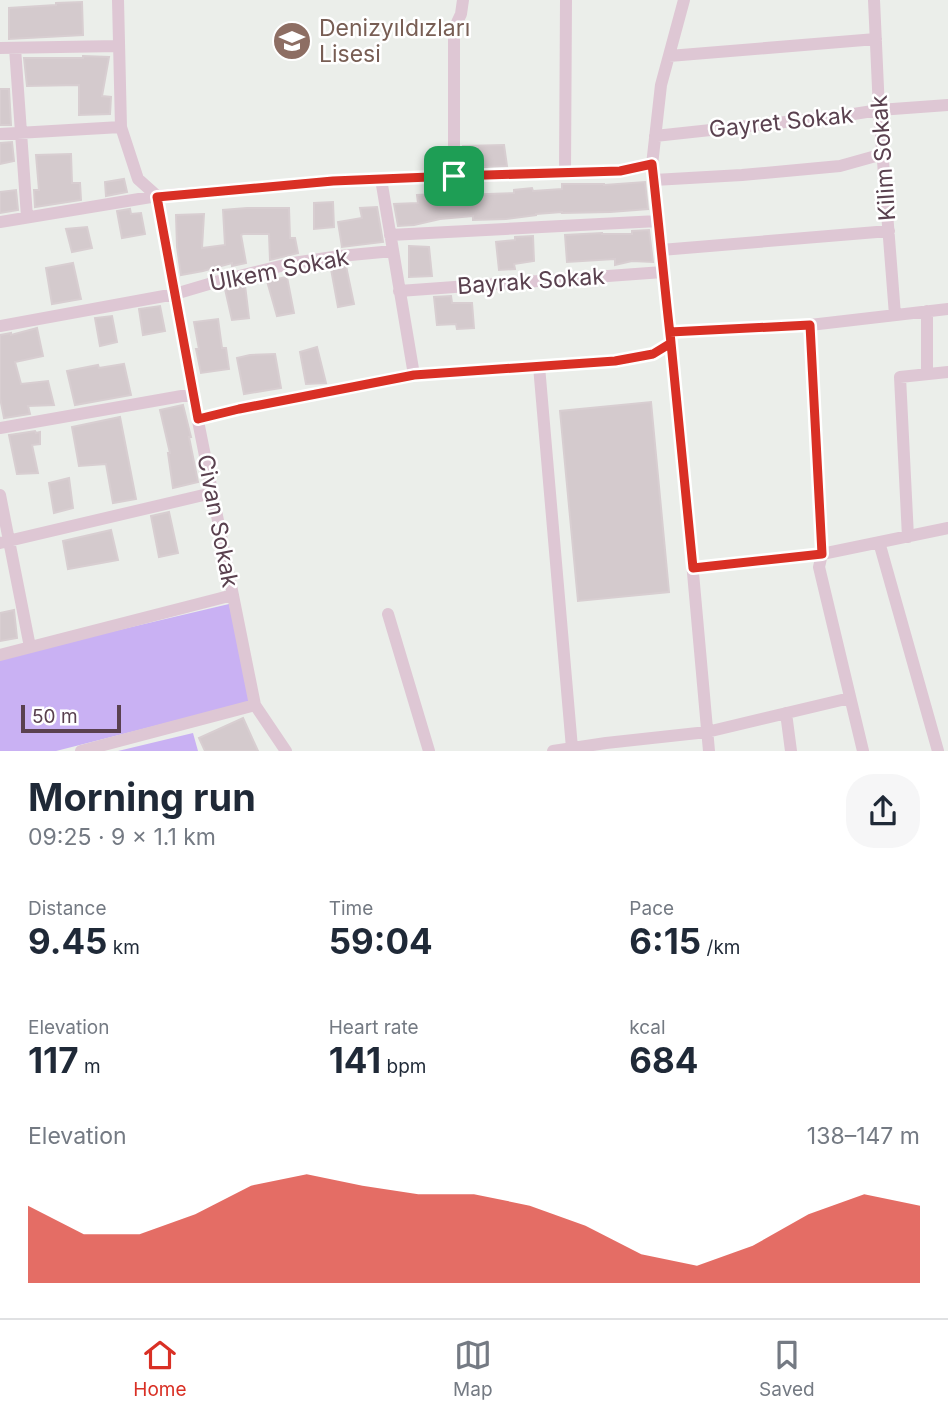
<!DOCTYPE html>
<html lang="en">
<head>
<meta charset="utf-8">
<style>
  :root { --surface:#fff; --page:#f6f6f7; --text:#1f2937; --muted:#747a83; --line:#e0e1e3; --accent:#d93025 }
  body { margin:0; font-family:Inter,sans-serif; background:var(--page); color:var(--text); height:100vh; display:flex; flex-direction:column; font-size:26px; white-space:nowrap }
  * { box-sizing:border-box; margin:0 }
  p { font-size:23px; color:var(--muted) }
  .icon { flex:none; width:38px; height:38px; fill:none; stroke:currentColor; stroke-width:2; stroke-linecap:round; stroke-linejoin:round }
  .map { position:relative; height:751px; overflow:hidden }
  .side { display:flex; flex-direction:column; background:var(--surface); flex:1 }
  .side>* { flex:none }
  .scale { position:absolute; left:21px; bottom:18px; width:100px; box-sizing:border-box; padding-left:7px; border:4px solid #5a414f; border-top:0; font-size:19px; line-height:24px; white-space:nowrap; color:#5a414f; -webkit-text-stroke:5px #fff; paint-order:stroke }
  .pin { position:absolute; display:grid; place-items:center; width:60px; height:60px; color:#fff; margin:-30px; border-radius:14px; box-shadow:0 4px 10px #0006 }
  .round { display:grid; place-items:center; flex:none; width:74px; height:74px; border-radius:28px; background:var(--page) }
  .overview { display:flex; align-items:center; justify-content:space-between; height:119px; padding:0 28px }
  h1 { font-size:38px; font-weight:700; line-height:52px }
  .figures { display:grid; grid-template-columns:repeat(3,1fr); gap:10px; height:119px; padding:7px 28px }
  .figures div { display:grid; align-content:center }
  .figures b { font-size:35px; font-weight:700 }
  .figures small { font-size:19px; font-weight:400 }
  .figures p { font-size:19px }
  .chart { height:196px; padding:14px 28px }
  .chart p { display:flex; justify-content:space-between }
  .chart svg { width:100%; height:126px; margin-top:7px; fill:var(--accent); opacity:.7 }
  .menu { display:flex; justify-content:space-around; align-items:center; height:98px; border-top:2px solid var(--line); background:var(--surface); font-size:19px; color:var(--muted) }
  .menu a { display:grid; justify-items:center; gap:4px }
  .menu .selected { color:var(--accent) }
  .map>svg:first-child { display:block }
  .green { fill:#c9b1f3 }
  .building { fill:#d4cacd; stroke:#d8ced1; stroke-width:2 }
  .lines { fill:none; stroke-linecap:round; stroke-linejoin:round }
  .street { stroke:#dec7d4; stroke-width:12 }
  .route-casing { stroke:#fff; stroke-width:14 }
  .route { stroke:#d93025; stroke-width:9 }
  .labels { text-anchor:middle; stroke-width:5; stroke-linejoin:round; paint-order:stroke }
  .education-label { font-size:23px; fill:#785e54; stroke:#fff; text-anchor:start }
  .street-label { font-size:23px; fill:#5a414f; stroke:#fff }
</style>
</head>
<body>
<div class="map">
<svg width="948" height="751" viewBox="0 0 948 751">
  <rect width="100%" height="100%" fill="#ebeeea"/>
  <path class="green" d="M 229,604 L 253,701 L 56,751 L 0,751 L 0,658 Z
    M 193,733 L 198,751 L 118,751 Z"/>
  <path class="building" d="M 82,2 L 83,35 L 9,39 L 9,8 L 56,5 L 56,3 Z
    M 83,56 L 109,57 L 102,96 L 111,97 L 110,114 L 79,115 L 79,85 L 27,86 L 24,58 L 83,58 Z
    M 0,89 L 9,89 L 11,125 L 0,125 Z
    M 12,142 L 14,161 L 0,164 L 0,143 Z
    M 504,145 L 507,166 L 463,168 L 463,146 Z
    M 71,154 L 72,183 L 80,183 L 81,200 L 35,207 L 34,190 L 39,190 L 36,155 Z
    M 124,179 L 127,192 L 106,196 L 105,182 Z
    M 645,182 L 648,209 L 610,212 L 562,213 L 562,212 L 536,214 L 536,215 L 506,219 L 473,220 L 473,216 L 440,219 L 414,225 L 398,226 L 394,204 L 418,203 L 417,195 L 458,193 L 458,195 L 514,193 L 514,190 L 532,188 L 533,191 L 562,189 L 562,184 L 604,184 L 604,185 Z
    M 16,190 L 18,210 L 0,213 L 0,192 Z
    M 333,202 L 334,227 L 314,229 L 314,203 Z
    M 377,207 L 383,242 L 342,247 L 338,222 L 362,218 L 360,208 Z
    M 247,208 L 289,208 L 290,238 L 295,238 L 298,253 L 270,260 L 269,234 L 243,234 L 241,235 L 246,263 L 232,266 L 232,263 L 203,271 L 181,275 L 177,247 L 176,215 L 204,214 L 202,248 L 225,245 L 223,210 Z
    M 130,209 L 131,214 L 141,213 L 145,234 L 122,238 L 117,211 Z
    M 87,227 L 92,248 L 72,252 L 66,229 Z
    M 649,230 L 653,262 L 632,261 L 615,265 L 615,259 L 567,262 L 565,235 L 602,233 L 602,234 L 632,234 L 632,231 Z
    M 533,236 L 534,261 L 514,264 L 515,269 L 499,270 L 496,242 L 515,240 L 515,237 Z
    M 409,246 L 429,247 L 432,276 L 409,277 Z
    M 73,263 L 81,299 L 52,304 L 46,268 Z
    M 346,266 L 354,304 L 338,307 L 331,269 Z
    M 287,277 L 294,313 L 277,316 L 267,281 Z
    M 245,285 L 249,318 L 232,320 L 225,289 Z
    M 451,296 L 452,303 L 472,303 L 474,328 L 457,329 L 456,324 L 437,325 L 434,297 Z
    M 160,306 L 165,331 L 143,335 L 139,309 Z
    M 112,316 L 117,342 L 100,346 L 95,318 Z
    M 218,319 L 222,348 L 226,348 L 229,369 L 201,373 L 196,349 L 199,349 L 194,322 Z
    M 37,328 L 43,356 L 15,362 L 21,384 L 48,381 L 54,405 L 28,406 L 30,414 L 4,418 L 0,398 L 0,335 L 11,333 L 11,335 Z
    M 317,347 L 326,383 L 306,384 L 300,352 Z
    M 275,354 L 281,388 L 244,394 L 237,358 L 250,355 Z
    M 124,364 L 131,395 L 75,405 L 67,371 L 98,365 L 99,368 Z
    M 651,402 L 669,592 L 578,601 L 560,411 Z
    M 183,405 L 191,437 L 189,437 L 198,482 L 173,488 L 168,453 L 170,453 L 160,410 Z
    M 120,417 L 136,499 L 113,503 L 106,464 L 79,466 L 72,427 Z
    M 35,431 L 36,433 L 40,432 L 40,444 L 32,445 L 38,473 L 17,474 L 9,435 Z
    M 69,478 L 73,508 L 54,513 L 49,483 Z
    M 169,512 L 178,553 L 159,557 L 151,516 Z
    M 111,530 L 118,560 L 68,569 L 63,541 Z
    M 14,610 L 17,638 L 0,641 L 0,613 Z
    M 243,718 L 258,751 L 205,751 L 199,738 Z"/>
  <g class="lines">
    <path class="street" d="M 118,0 L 121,127 L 138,179 L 157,196 L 196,411 L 255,705 L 286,751
      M 684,0 L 661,85 L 652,165 L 680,428 L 709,751
      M 874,0 L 879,110 L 895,315
      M 0,48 L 119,46
      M 15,48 L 27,217
      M 669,56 L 876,39
      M 0,134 L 121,127
      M 655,136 L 841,116 L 879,110 L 948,105
      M 565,172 L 566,0
      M 454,176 L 454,29 L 461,14 L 463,0
      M 381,179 L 414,375
      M 654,180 L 742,175 L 840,166 L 883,154
      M 0,222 L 157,196 L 333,181 L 620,171 L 652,165
      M 390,235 L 658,221
      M 661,250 L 889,231
      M 399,291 L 663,272
      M 927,311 L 927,374
      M 810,325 L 822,539 L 822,554 L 819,567 L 863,751
      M 0,326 L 175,294 L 219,281 L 293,263 L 340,256 L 393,251
      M 670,332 L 810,325 L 948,309
      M 539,366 L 572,748
      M 198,419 L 239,409 L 414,375 L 615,361 L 653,354 L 671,343
      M 0,428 L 193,394
      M 0,495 L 30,647
      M 908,537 L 900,377 L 948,372
      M 879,542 L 938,751
      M 0,543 L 212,493
      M 693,568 L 822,554 L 948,528
      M 388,614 L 429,751
      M 0,655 L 233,595
      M 786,713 L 791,751
      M 81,751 L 255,705
      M 553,751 L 606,743 L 707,732 L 850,698"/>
  </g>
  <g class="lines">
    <defs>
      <path id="route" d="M 454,176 L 333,181 L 157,197 L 198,419 L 239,409 L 414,375 L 615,361 L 653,354 L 671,343 L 670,332 L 810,325 L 822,554 L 693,568 L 671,343 C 664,283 659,224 652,164 L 620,171 L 454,176"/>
    </defs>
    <use href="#route" class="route-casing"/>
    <use href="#route" class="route"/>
  </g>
  <defs>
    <symbol id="school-disc" viewBox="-11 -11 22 22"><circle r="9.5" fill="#8d6e63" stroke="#fff"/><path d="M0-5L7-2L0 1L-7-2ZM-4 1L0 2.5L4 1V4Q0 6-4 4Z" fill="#fff"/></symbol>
  </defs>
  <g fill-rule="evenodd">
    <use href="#school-disc" x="270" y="19" width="44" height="44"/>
  </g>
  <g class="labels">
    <g class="education-label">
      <text x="319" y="36">Denizyıldızları<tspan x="319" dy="26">Lisesi</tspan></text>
    </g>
    <g class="street-label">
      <text transform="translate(781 122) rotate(-6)" y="8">Gayret Sokak</text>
      <text transform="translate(883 158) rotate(-94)" y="8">Kilim Sokak</text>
      <text transform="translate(279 270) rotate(-11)" y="8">Ülkem Sokak</text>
      <text transform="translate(531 281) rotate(-4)" y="8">Bayrak Sokak</text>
      <text transform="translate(218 521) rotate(79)" y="8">Civan Sokak</text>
    </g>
  </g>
</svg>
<div class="scale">50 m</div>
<div class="pin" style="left:454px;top:176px;background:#1e9e55"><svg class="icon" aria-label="arrive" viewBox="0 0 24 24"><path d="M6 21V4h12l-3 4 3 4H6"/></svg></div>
</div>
<section class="side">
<div class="overview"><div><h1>Morning run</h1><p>09:25 · 9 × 1.1 km</p></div><a class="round"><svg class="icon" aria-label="share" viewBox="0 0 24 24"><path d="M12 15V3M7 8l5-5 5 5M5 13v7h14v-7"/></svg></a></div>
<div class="figures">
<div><p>Distance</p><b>9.45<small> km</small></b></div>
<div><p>Time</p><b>59:04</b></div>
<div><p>Pace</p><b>6:15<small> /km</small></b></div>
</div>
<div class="figures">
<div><p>Elevation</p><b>117<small> m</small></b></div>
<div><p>Heart rate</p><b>141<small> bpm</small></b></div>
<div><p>kcal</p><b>684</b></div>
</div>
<div class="chart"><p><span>Elevation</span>138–147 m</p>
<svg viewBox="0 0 160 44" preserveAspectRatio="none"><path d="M0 44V17L10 27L20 27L30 20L40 10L50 6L60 10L70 13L80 13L90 17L100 24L110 34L120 38L130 31L140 20L150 13L160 17V44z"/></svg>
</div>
</section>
<nav class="menu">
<a class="selected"><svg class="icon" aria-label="home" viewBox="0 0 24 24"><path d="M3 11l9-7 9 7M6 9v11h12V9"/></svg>Home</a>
<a><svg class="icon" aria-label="map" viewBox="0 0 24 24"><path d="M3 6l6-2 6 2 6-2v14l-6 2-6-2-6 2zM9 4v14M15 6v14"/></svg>Map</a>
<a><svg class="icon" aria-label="saved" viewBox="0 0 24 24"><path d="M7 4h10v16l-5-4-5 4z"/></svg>Saved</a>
</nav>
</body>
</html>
